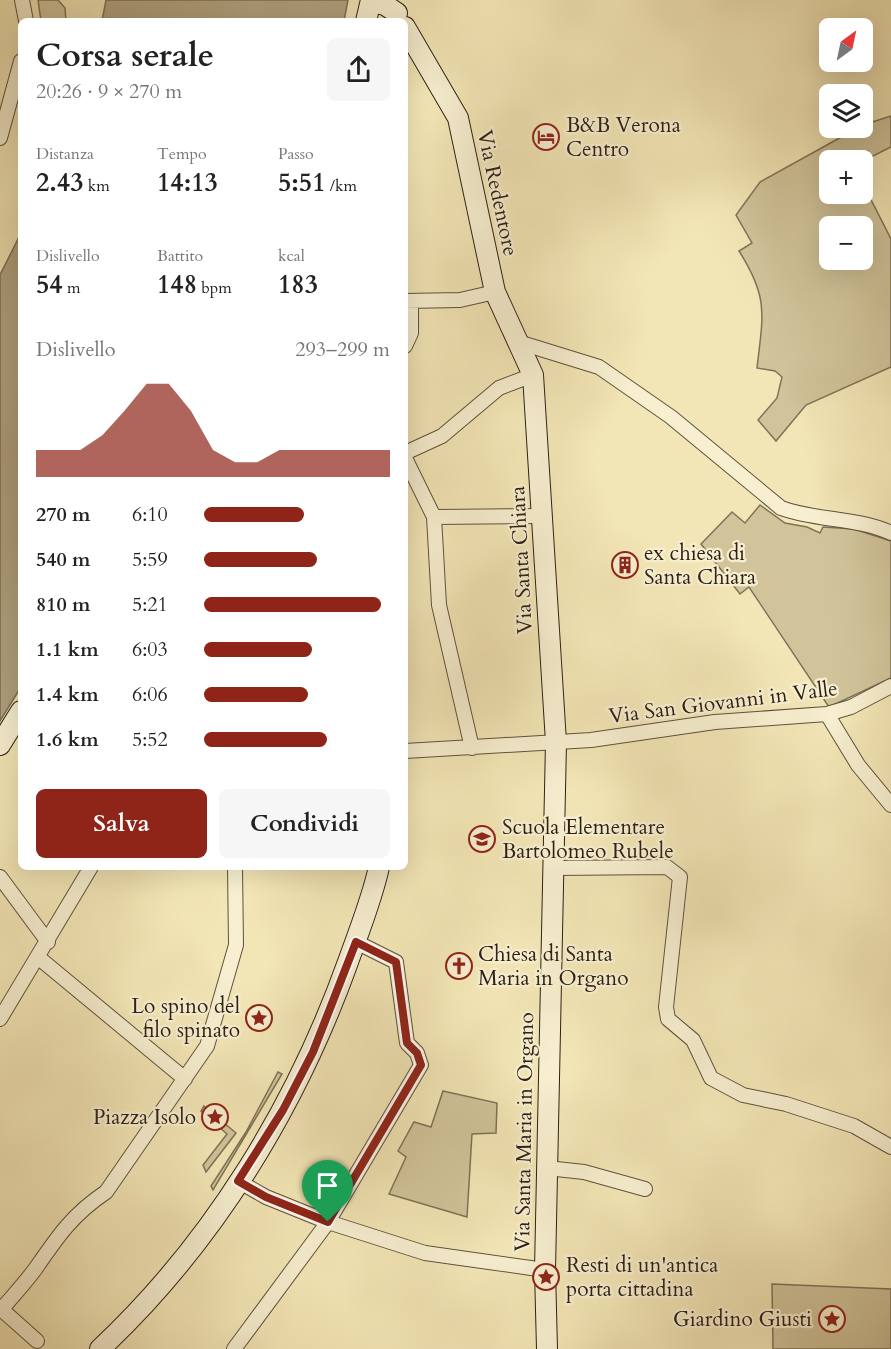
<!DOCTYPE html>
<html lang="it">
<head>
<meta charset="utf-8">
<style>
  :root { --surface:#fff; --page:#f6f6f6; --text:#222; --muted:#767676; --accent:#8f2418 }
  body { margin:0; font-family:Cardo,serif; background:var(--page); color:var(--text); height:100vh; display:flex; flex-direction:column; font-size:22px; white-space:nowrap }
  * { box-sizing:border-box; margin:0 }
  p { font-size:20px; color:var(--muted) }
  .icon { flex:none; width:33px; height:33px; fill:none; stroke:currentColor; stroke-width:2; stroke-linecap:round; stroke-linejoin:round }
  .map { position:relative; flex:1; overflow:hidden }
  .side { position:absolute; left:18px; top:18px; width:390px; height:852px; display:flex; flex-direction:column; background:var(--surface); border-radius:9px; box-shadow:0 6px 24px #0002 }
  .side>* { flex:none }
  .needle { width:39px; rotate:33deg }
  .fabs { position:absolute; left:819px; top:18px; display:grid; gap:12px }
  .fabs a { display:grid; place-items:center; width:54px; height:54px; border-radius:9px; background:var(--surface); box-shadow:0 6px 24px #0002; font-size:30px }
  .pin { position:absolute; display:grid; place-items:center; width:51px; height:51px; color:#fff; margin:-62px -26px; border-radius:50% 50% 50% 0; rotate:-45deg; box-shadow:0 0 6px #0007 }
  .pin .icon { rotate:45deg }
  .round { display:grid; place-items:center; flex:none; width:63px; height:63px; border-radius:9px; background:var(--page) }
  .overview { display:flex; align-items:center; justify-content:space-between; height:102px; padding:0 18px }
  h1 { font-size:33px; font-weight:700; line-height:45px }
  .metrics { display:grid; grid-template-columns:repeat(3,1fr); gap:9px; height:102px; padding:6px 18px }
  .metrics div { display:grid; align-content:center }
  .metrics b { font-size:26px; font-weight:700 }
  .metrics small { font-size:16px; font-weight:400 }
  .metrics p { font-size:16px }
  .chart { height:168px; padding:12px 18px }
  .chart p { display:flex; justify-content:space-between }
  .chart svg { width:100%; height:108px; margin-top:6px; fill:var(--accent); opacity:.7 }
  .cta { display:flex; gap:12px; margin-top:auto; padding:12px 18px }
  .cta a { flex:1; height:69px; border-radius:9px; background:var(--accent); color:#fff; font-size:24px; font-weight:700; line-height:69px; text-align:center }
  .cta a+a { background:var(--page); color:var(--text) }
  ul { padding:0 18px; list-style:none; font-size:20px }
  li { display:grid; grid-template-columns:96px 72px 1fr; align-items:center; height:45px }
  li i { height:15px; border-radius:8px; background:var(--accent) }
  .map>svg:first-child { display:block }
  .green { fill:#d1c49b; stroke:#7f7258; stroke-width:1.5; fill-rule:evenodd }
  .water { fill:#b0a380; stroke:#7c6f56; stroke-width:1.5 }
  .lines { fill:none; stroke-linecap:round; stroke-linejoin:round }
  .street-casing { stroke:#5e523e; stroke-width:16 }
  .secondary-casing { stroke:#2d2016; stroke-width:22 }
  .street { stroke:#f7efd0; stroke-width:14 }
  .secondary { stroke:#f7efd0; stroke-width:20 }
  .route-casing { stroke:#fff; stroke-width:12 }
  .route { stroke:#8f2418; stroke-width:8 }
  .labels { text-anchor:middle; stroke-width:4.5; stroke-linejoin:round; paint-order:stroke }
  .poi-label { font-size:21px; fill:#2d2016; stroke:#f7efd0; text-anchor:start }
  .street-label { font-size:21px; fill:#2d2016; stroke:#f7efd0 }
</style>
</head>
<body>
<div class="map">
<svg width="891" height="1349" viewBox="0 0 891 1349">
  <rect width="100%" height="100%" fill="#f3e6b6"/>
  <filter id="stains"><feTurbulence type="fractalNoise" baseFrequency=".00333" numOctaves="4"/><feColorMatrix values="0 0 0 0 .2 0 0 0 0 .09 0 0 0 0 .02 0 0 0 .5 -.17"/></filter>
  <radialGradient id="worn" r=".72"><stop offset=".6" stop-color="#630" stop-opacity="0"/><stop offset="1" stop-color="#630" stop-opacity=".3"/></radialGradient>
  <path class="green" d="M 38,0 L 58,0 L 65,8 L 66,21 L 41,21 Z
    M 891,116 L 891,147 L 871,157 L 868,151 L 856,156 L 858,160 L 830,160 L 830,194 L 862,194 L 863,171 L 869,185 L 865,188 L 891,239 L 891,367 L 806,405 L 776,441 L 758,420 L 777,398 L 782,377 L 775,371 L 757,368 C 763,315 769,298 739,251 L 752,243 L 736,215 L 760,182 L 863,125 ZM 830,226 L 862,226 L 862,260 L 830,260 Z
    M 760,505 L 785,523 L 807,527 L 820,533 L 823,527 L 854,529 L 891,541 L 891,678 L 829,707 L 749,587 L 740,594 L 701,544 L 732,512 L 745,523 Z
    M 278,1072 L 282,1074 L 213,1190 L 211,1186 L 246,1132 Z
    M 443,1091 L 497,1103 L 496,1133 L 472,1134 L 467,1217 L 389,1194 L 406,1157 L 398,1151 L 414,1122 L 431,1127 Z
    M 204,1106 L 236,1133 L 206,1172 L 203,1165 L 227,1134 L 201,1111 Z
    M 772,1284 L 891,1289 L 891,1349 L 773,1349 Z"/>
  <path class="water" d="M 106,0 L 348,0 L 344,21 L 102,21 Z
    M 21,233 L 21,687 L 0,721 L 0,275 Z"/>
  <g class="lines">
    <defs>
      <path id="street" d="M 22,0 L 26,21
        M 0,138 L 21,61
        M 405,301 L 460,300 L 495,292
        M 518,342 L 599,367 L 671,417 L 781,508 C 816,521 856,517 891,533
        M 405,346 L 411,333 L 411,301
        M 405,453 L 442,436 L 499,388 L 533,375
        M 405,458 L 434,517 L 439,605 L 472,748
        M 434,517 L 543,516
        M 827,714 L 858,765 L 891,805
        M 405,751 L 591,740 L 715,722 L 827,714 L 851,707 L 891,686
        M 554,868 L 667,867 L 680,877 L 666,1007 L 668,1019 L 693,1040 L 711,1078 L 743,1095 L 786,1104 L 854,1126 L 891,1147
        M 0,877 L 48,942
        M 39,958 L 185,1079
        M 0,1019 L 91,867
        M 547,1168 L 584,1172 L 645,1189
        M 238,1181 L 266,1197 L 328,1222 L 425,1253 L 545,1270
        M 0,1308 L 37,1341
        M 0,1311 C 12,1297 25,1283 36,1268 C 58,1236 73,1214 106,1192 L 207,1046 L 236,945 L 235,867
        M 234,1349 L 328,1222 L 421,1065 L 417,1053 L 407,1043 L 396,962 L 356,942"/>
      <path id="secondary" d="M 371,2 L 385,5 L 397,13
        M 366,21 L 371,0
        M 405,27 L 458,118 L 495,292 L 533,375 L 556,742 L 545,1270 L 547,1349
        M 0,745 L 21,711
        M 100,1349 C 213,1243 296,1107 348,962 C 359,931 372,899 379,867"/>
    </defs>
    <use href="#street" class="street-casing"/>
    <use href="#secondary" class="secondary-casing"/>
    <use href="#street" class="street"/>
    <use href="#secondary" class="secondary"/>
  </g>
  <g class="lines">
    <defs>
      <path id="route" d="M 356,942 L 396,962 L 407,1043 L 417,1053 L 421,1065 L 328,1222 L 266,1197 L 238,1181 L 283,1110 L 313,1052 Z"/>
    </defs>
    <use href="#route" class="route-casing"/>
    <use href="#route" class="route"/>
  </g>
  <defs>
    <symbol id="hotel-ring" viewBox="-11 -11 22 22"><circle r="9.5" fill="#f7efd0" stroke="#8f2418" stroke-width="1.5"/><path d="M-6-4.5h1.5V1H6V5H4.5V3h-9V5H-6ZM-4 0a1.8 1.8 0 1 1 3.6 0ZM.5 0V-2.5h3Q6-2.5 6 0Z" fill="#8f2418"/></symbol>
    <symbol id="building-ring" viewBox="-11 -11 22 22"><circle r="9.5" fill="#f7efd0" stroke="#8f2418" stroke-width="1.5"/><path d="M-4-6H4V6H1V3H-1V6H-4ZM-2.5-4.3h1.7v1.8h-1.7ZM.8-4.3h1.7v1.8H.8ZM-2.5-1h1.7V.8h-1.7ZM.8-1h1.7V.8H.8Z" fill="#8f2418"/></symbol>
    <symbol id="school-ring" viewBox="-11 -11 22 22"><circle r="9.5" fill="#f7efd0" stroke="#8f2418" stroke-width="1.5"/><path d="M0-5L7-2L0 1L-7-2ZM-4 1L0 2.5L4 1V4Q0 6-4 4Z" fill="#8f2418"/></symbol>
    <symbol id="church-ring" viewBox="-11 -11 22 22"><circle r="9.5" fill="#f7efd0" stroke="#8f2418" stroke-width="1.5"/><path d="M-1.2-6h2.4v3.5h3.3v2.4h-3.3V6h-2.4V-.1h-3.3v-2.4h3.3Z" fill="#8f2418"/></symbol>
    <symbol id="sight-ring" viewBox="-11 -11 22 22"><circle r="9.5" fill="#f7efd0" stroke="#8f2418" stroke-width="1.5"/><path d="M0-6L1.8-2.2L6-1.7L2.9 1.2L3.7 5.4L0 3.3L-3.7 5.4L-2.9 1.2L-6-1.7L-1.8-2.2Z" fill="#8f2418"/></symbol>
  </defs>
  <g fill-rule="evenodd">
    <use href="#hotel-ring" x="531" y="122" width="30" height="30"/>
    <use href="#building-ring" x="610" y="550" width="30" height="30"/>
    <use href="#school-ring" x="467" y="824" width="30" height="30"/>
    <use href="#church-ring" x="444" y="951" width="30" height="30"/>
    <use href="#sight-ring" x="244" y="1003" width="30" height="30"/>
    <use href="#sight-ring" x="200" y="1102" width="30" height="30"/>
    <use href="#sight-ring" x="531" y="1262" width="30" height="30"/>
    <use href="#sight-ring" x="817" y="1304" width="30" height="30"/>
  </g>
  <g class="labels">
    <g class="poi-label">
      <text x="566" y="132">B&amp;B Verona<tspan x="566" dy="24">Centro</tspan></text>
      <text x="644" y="560">ex chiesa di<tspan x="644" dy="24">Santa Chiara</tspan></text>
      <text x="502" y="834">Scuola Elementare<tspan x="502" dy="24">Bartolomeo Rubele</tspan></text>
      <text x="478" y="961">Chiesa di Santa<tspan x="478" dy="24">Maria in Organo</tspan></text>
      <text x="240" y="1013" text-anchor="end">Lo spino del<tspan x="240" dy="24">filo spinato</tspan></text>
      <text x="196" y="1124" text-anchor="end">Piazza Isolo</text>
      <text x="566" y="1272">Resti di un'antica<tspan x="566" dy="24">porta cittadina</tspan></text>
      <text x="812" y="1326" text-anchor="end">Giardino Giusti</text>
    </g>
    <g class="street-label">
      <text transform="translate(498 193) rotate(78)" y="7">Via Redentore</text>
      <text transform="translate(521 560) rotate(-93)" y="7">Via Santa Chiara</text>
      <text transform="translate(723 702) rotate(-7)" y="7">Via San Giovanni in Valle</text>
      <text transform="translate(524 1132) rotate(-89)" y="7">Via Santa Maria in Organo</text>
    </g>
  </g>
  <rect width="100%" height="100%" filter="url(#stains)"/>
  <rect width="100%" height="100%" fill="url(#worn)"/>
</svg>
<div class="fabs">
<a><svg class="needle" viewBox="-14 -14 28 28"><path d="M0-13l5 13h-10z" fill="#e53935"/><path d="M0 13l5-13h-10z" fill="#767676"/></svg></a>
<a><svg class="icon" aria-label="layers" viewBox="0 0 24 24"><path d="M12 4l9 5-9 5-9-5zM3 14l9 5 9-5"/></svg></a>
<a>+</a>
<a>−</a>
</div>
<div class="pin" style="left:328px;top:1222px;background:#1e9e55"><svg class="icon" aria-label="arrive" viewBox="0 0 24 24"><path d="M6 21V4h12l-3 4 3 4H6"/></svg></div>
<section class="side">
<div class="overview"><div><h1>Corsa serale</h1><p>20:26 · 9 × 270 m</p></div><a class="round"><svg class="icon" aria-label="share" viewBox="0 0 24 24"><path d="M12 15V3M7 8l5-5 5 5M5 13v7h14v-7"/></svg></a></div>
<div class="metrics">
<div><p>Distanza</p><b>2.43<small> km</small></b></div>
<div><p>Tempo</p><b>14:13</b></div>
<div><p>Passo</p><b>5:51<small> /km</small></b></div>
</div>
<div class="metrics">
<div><p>Dislivello</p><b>54<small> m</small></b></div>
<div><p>Battito</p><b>148<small> bpm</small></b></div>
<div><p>kcal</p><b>183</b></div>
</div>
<div class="chart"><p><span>Dislivello</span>293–299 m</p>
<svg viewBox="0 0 160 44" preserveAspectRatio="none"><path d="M0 44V33L10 33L20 33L30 27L40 17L50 6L60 6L70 17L80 33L90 38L100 38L110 33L120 33L130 33L140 33L150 33L160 33V44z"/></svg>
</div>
<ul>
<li><b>270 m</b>6:10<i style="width:54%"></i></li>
<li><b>540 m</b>5:59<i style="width:61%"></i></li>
<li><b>810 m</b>5:21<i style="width:95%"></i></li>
<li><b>1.1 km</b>6:03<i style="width:58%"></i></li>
<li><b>1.4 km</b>6:06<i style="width:56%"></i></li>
<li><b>1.6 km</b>5:52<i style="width:66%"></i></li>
</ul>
<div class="cta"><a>Salva</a><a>Condividi</a></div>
</section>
</div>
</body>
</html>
